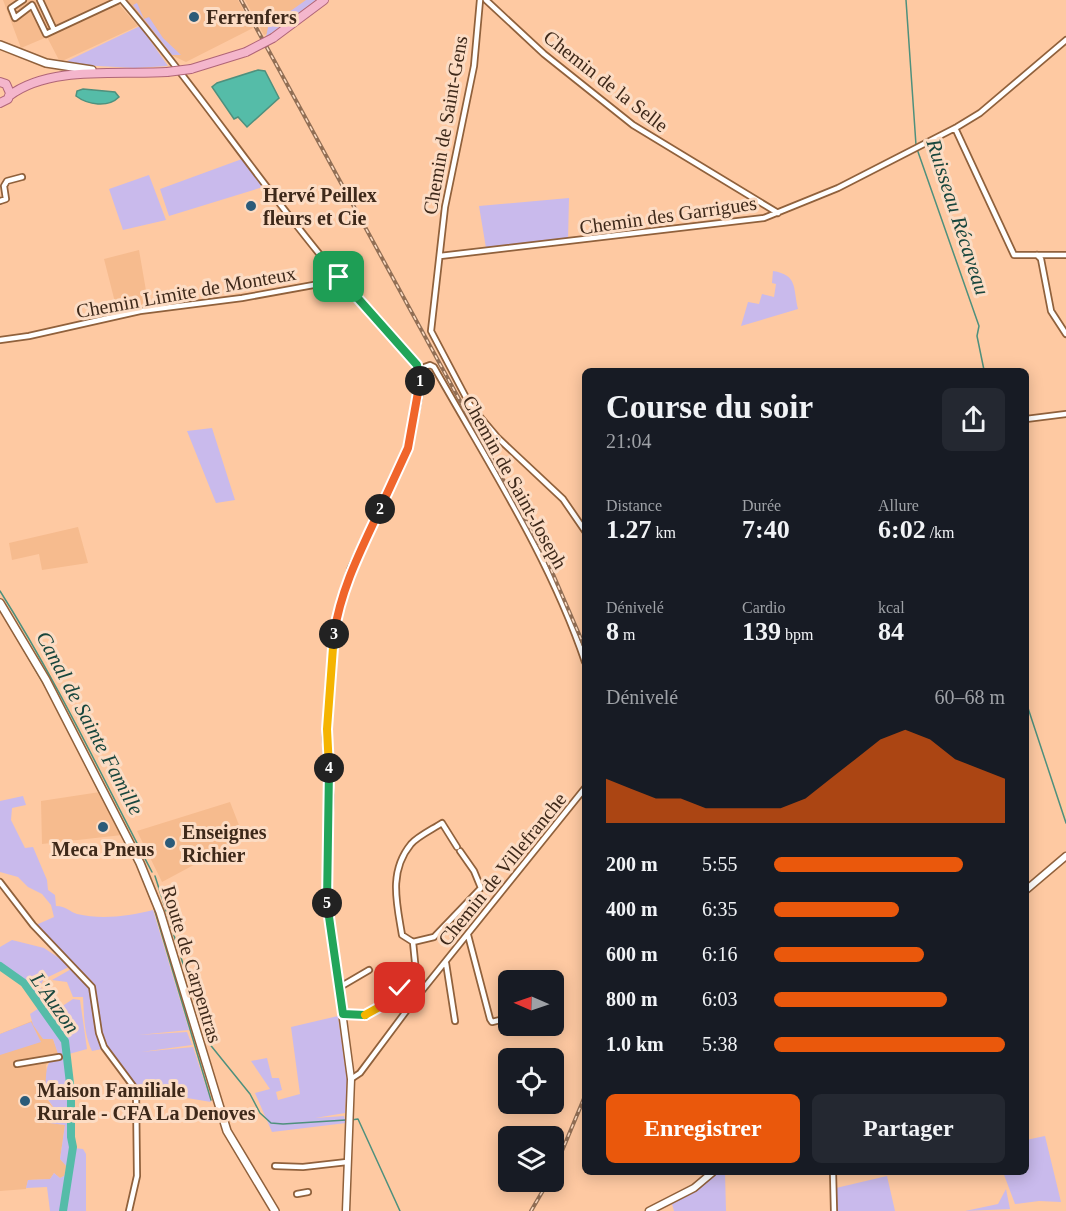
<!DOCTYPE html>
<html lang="fr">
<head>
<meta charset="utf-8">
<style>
  :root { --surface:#171b24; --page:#242831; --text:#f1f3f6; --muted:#9ea1a6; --accent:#ea580c }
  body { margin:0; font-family:Georgia,serif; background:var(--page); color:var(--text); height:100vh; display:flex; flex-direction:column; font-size:22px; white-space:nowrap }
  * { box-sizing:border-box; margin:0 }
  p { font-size:20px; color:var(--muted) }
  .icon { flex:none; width:33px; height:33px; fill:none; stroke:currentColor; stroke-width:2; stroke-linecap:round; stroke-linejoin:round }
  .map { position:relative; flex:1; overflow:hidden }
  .details { position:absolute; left:582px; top:368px; width:447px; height:807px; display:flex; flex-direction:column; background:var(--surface); border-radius:9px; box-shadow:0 3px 15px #0003 }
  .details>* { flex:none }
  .needle { width:39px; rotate:272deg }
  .fabs { position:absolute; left:498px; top:970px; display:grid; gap:12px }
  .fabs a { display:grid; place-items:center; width:66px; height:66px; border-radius:9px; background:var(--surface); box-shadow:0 3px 15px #0003; font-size:30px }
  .pin { position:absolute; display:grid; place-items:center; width:51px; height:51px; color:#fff; margin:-26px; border-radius:12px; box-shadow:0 3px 9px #0006 }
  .km { position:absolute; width:30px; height:30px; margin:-15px; border-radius:50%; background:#222; color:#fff; font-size:16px; line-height:30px; text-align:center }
  .round { display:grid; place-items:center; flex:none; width:63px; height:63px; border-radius:9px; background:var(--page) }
  .summary { display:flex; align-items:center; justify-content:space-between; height:102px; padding:0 24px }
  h1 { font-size:33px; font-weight:700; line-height:45px }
  .stats { display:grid; grid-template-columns:repeat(3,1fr); gap:9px; height:102px; padding:6px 24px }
  .stats div { display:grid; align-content:center }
  .stats b { font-size:26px; font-weight:700 }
  .stats small { font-size:16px; font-weight:400 }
  .stats p { font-size:16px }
  .chart { height:168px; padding:12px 24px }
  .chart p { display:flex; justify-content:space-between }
  .chart svg { width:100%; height:108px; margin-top:6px; fill:var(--accent); opacity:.7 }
  .action { display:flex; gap:12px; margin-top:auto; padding:12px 24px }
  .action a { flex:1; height:69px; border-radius:9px; background:var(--accent); color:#fff; font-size:24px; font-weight:700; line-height:69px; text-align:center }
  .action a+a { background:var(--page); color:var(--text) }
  ul { padding:0 24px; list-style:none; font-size:20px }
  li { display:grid; grid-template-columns:96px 72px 1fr; align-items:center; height:45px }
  li i { height:15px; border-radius:8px; background:var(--accent) }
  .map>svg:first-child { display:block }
  .built { fill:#f6bb8e }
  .green { fill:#c9baec }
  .water { fill:#55bca8; stroke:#4e907d; stroke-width:1.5 }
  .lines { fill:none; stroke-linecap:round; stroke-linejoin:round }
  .stream { stroke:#4e907d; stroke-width:1.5 }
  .river { stroke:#55bca8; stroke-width:8 }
  .minor-casing { stroke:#90613c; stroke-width:8 }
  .tertiary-casing { stroke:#90613c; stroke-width:9 }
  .secondary-casing { stroke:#90613c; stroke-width:10 }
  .primary-casing { stroke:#b06578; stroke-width:10 }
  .minor { stroke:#fff; stroke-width:4.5 }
  .tertiary { stroke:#fff; stroke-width:6 }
  .secondary { stroke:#fff; stroke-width:7 }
  .primary { stroke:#f4b6cc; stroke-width:8 }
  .rail-casing { stroke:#926f55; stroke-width:4 }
  .rail { stroke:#fcdcc4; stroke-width:1.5; stroke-dasharray:4.5; stroke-linecap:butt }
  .primary-bridge-casing { stroke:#b06578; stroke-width:10; stroke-linecap:butt }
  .primary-bridge { stroke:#f4b6cc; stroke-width:8 }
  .split-1-casing { stroke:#fff; stroke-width:12 }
  .split-2-casing { stroke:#fff; stroke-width:12 }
  .split-3-casing { stroke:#fff; stroke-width:12 }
  .split-4-casing { stroke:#fff; stroke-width:12 }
  .split-5-casing { stroke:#fff; stroke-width:12 }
  .split-6-casing { stroke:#fff; stroke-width:12 }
  .split-7-casing { stroke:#fff; stroke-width:12 }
  .split-1 { stroke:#22a559; stroke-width:8 }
  .split-2 { stroke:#f0652b; stroke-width:8 }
  .split-3 { stroke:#f0652b; stroke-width:8 }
  .split-4 { stroke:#f5b400; stroke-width:8 }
  .split-5 { stroke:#22a559; stroke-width:8 }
  .split-6 { stroke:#22a559; stroke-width:8 }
  .split-7 { stroke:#f5b400; stroke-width:8 }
  .poi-dot { fill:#2b5b79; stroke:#fcdcc4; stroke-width:2 }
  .labels { text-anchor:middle; stroke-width:6; stroke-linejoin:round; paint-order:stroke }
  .poi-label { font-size:20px; font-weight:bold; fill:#3e291a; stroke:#fcdcc4; text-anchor:start }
  .street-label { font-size:20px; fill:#3e291a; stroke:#fcdcc4 }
  .water-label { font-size:21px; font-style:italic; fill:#18463d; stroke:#fcdcc4 }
</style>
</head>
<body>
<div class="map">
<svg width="1066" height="1211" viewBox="0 0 1066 1211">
  <rect width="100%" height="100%" fill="#fec9a2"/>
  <path class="built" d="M 3,0 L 115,0 L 138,26 L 60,62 L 47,37 L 21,48 Z
    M 127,0 L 238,0 L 253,28 L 186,62 L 171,55 Z
    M 245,0 L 308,0 L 273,32 L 264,35 Z
    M 139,250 L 149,308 L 118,314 L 104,259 Z
    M 78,527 L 88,563 L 42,570 L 39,554 L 12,560 L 9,543 Z
    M 100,792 L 122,835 L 42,844 L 41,801 Z
    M 230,802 L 244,838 L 162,882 L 137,831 Z
    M 32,1021 L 53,1039 L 59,1055 L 46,1065 L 48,1079 L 44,1094 L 54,1109 L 49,1123 L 65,1125 L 60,1159 L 67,1166 L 64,1176 L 60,1178 L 54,1173 L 50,1179 L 28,1180 L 26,1189 L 0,1191 L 0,1034 Z"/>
  <path class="green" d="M 306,0 L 316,0 L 266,37 L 268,27 Z
    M 137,3 L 144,19 L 149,17 L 163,38 L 181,55 L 172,55 L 133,5 Z
    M 140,26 L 168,66 L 135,68 L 61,64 Z
    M 242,159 L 263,187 L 169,216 L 160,189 Z
    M 149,175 L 166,220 L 123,230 L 109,189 Z
    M 569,198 L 568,241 L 486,248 L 479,206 Z
    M 773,271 C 798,275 793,288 798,309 L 741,326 L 748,302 L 759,304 L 762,294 L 774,297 L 776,284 L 772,283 Z
    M 212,428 L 235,500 L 216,503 L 187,431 Z
    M 23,796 L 26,805 L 12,808 L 11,820 L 25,848 L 33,847 L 47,880 L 48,890 L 55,895 L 56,906 C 66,906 70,912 77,914 C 102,920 129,916 153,910 L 189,1030 L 138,1035 L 187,1032 L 192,1045 L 141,1052 L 193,1047 L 211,1102 L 139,1090 L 104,1042 L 91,980 L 45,937 L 36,925 L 54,917 L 51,905 L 42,894 L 28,887 L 18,877 L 0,872 L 0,801 Z
    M 12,940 L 44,948 L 71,966 L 44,979 L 40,986 L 43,991 L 47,990 L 51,1000 L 61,1007 L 73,999 L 80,1000 L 87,1049 L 69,1054 L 73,1088 L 71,1136 L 74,1148 L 83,1149 L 86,1154 L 86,1211 L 50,1211 L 47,1187 L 26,1188 L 28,1180 L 50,1179 L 54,1173 L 60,1178 L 64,1176 L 67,1167 L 60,1159 L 65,1125 L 49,1123 L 54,1108 L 44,1094 C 48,1077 42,1063 58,1054 L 53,1039 L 43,1039 L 33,1025 L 30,1014 L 42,1006 L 26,982 L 0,964 L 0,947 Z
    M 73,968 L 86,982 L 89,990 L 102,1049 L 92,1051 C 84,1035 84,1015 83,997 L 73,997 L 67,982 L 52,980 Z
    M 338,1016 L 347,1080 L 345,1113 L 315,1118 L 344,1116 L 346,1123 L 272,1132 L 255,1093 L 270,1089 L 251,1061 L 267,1058 L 272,1078 L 279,1078 L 282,1090 L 276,1092 L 278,1100 L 300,1094 L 291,1027 Z
    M 31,1022 L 41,1042 L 0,1055 L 0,1034 Z
    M 1045,1136 L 1061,1202 L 1039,1201 L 1015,1204 L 1003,1172 L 1026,1172 L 1026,1140 Z
    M 717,1172 L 725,1172 L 726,1211 L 674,1211 L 672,1204 C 688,1195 706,1187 717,1172 Z
    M 887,1176 L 895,1211 L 836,1211 L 836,1188 Z
    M 1006,1189 L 1010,1209 L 965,1211 L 998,1204 Z"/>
  <path class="water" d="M 258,70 L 265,71 L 279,98 L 247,127 L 238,117 L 234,119 L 212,87 L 217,83 Z
    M 83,89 L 115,92 L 119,97 C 108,108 88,105 76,96 L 77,91 Z"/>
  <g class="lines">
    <path class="stream" d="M 906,0 L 916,145
      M 917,149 L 979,326 L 977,336 L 984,370
      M 0,591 C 57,681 102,777 152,872
      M 1,611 L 46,688
      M 1026,702 L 1066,823
      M 85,764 L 99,792
      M 130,851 L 141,874
      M 155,876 L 208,1042 L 250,1094 L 260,1113 L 271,1123 L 283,1124 L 346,1120
      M 143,879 L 152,903
      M 154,908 L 211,1100
      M 351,1120 L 358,1119 L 400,1211"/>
    <path class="river" d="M 0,966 L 24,983 L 65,1041 L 71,1092 L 71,1137 L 73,1147 L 63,1211"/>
    <defs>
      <path id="minor" d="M 23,0 L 11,8 L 15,18 L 32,5 L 46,34 L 119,0
        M 40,0 L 54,30
        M 480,0 L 474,66 L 445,207 L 431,331 L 470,405 L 498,438 L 563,499 L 585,531
        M 486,0 L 544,54 L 633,125 L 778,213
        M 955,128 L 1014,255 L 1066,255
        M 0,201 L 6,199 L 4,186 L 7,181 L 22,177
        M 1037,255 L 1041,259 L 1051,311 L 1066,334
        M 440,256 L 764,218 L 838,188 L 957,127 L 980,113 L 1066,40
        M 0,340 L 29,336 L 140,311 L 242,298 L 341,280 C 264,190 199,90 122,0
        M 419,369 L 430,365 L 434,367 C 488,463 550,558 585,662
        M 1026,419 L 1066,414
        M 0,882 L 33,925 L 92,987 L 99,1033 L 104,1047 L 136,1090 L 137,1176 L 129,1211
        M 468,935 L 490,1019 L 492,1022 L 508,1018
        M 413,942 L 402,935 C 397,904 388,872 411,844 C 418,836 433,829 442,823 L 457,847
        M 446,963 L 455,1021
        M 340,987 L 369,970
        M 343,1014 C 381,1019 391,997 416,972 L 413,942 L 434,937 L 481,888 L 474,871 L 460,851
        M 17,1064 L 59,1057
        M 351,1079 L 360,1073 L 416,998 L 585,788
        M 275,1166 L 303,1167 L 347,1162
        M 833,1172 L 834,1211
        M 297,1194 L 308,1192"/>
      <path id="tertiary" d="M 341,280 L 417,365 L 420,373 L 420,390 L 408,448 L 351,569 L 339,608 L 330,676 L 326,737 L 330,795 L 327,899 L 351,1079 L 346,1211
        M 1026,890 L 1066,856
        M 649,1211 L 694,1188 L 713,1172"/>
      <path id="secondary" d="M 0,45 L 46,63 L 92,70
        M 0,603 L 46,680 L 140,863 L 160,912 L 227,1131 L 275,1211"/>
      <path id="primary" d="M 273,38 L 324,0
        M 191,69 L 246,52
        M 0,82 L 6,84 L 10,93 L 8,99 L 0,103
        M 9,96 C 49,65 120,75 167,72"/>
    </defs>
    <use href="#minor" class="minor-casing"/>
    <use href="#tertiary" class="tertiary-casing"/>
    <use href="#secondary" class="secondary-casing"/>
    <use href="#primary" class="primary-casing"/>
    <use href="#minor" class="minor"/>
    <use href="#tertiary" class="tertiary"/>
    <use href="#secondary" class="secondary"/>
    <use href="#primary" class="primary"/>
    <defs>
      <path id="rail" d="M 241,0 L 546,558 L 585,648
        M 554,1170 L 585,1096
        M 531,1211 L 548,1182"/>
    </defs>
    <use href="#rail" class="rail-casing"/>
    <use href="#rail" class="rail"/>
    <defs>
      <path id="primary-bridge" d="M 246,52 L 273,38
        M 167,72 L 191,69"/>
    </defs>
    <use href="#primary-bridge" class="primary-bridge-casing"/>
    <use href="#primary-bridge" class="primary-bridge"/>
  </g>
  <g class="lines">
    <defs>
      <path id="split-1" d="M 339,277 L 417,365 L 420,381"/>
      <path id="split-2" d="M 380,509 L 408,448 L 420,381"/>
      <path id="split-3" d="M 334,634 C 341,588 361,550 380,509"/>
      <path id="split-4" d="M 329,768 L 327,729 L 334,634"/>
      <path id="split-5" d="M 327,903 L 329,768"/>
      <path id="split-6" d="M 327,903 L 343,1014 L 365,1015"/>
      <path id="split-7" d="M 365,1015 L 383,1005 L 400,988"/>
    </defs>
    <use href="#split-1" class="split-1-casing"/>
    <use href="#split-2" class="split-2-casing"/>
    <use href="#split-3" class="split-3-casing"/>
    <use href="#split-4" class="split-4-casing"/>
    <use href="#split-5" class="split-5-casing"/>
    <use href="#split-6" class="split-6-casing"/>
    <use href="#split-7" class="split-7-casing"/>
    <use href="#split-1" class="split-1"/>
    <use href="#split-2" class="split-2"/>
    <use href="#split-3" class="split-3"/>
    <use href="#split-4" class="split-4"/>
    <use href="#split-5" class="split-5"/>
    <use href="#split-6" class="split-6"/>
    <use href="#split-7" class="split-7"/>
  </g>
  <g class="poi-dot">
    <circle cx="194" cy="17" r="6"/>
    <circle cx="251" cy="206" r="6"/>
    <circle cx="103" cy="827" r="6"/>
    <circle cx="170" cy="843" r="6"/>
    <circle cx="25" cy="1101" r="6"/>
  </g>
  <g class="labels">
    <g class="poi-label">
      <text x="206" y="24">Ferrenfers</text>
      <text x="263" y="202">Hervé Peillex<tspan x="263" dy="23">fleurs et Cie</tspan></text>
      <text x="182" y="839">Enseignes<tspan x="182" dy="23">Richier</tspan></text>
      <text x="103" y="856" text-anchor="middle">Meca Pneus</text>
      <text x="37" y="1097">Maison Familiale<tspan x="37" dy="23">Rurale - CFA La Denoves</tspan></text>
    </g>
    <g class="street-label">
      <text transform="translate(606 81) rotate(38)" y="7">Chemin de la Selle</text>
      <text transform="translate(445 125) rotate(-80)" y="7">Chemin de Saint-Gens</text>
      <text transform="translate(668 215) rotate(-8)" y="7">Chemin des Garrigues</text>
      <text transform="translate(186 292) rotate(-10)" y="7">Chemin Limite de Monteux</text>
      <text transform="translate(515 482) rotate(61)" y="7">Chemin de Saint-Joseph</text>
      <text transform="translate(502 869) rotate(-51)" y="7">Chemin de Villefranche</text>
      <text transform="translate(192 964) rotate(73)" y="7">Route de Carpentras</text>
    </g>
    <g class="water-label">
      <text transform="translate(958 217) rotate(72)" y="7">Ruisseau Récaveau</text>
      <text transform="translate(90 723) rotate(62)" y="7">Canal de Sainte Famille</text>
      <text transform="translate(55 1003) rotate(55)" y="7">L'Auzon</text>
    </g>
  </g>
</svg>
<div class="fabs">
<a><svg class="needle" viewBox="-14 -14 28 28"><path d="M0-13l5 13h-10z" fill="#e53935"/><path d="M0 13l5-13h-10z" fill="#9ea1a6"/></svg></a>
<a><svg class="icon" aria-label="locate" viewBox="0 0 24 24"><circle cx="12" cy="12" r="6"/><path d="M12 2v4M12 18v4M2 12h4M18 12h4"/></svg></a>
<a><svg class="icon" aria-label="layers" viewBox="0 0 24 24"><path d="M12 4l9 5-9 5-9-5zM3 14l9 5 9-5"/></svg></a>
</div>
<div class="pin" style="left:339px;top:277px;background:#1e9e55"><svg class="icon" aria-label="arrive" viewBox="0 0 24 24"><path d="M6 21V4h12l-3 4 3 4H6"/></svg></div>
<div class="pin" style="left:400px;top:988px;background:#d93025"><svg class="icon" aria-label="check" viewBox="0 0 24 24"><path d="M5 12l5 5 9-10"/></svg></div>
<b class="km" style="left:420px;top:381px">1</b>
<b class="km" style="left:380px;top:509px">2</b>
<b class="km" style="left:334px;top:634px">3</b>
<b class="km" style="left:329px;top:768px">4</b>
<b class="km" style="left:327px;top:903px">5</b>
<section class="details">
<div class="summary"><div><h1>Course du soir</h1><p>21:04</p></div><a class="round"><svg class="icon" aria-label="share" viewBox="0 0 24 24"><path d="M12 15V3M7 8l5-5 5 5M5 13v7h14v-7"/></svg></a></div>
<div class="stats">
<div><p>Distance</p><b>1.27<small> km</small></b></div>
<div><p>Durée</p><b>7:40</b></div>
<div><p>Allure</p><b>6:02<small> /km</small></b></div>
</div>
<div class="stats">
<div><p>Dénivelé</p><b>8<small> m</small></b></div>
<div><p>Cardio</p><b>139<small> bpm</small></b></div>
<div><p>kcal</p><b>84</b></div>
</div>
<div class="chart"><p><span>Dénivelé</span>60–68 m</p>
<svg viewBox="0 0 160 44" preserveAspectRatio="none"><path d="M0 44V26L10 30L20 34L30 34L40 38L50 38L60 38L70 38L80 34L90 26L100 18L110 10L120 6L130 10L140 18L150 22L160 26V44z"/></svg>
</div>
<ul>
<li><b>200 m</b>5:55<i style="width:82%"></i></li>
<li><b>400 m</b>6:35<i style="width:54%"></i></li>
<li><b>600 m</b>6:16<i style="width:65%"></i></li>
<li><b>800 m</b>6:03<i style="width:75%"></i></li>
<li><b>1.0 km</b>5:38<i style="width:100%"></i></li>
</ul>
<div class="action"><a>Enregistrer</a><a>Partager</a></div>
</section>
</div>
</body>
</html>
